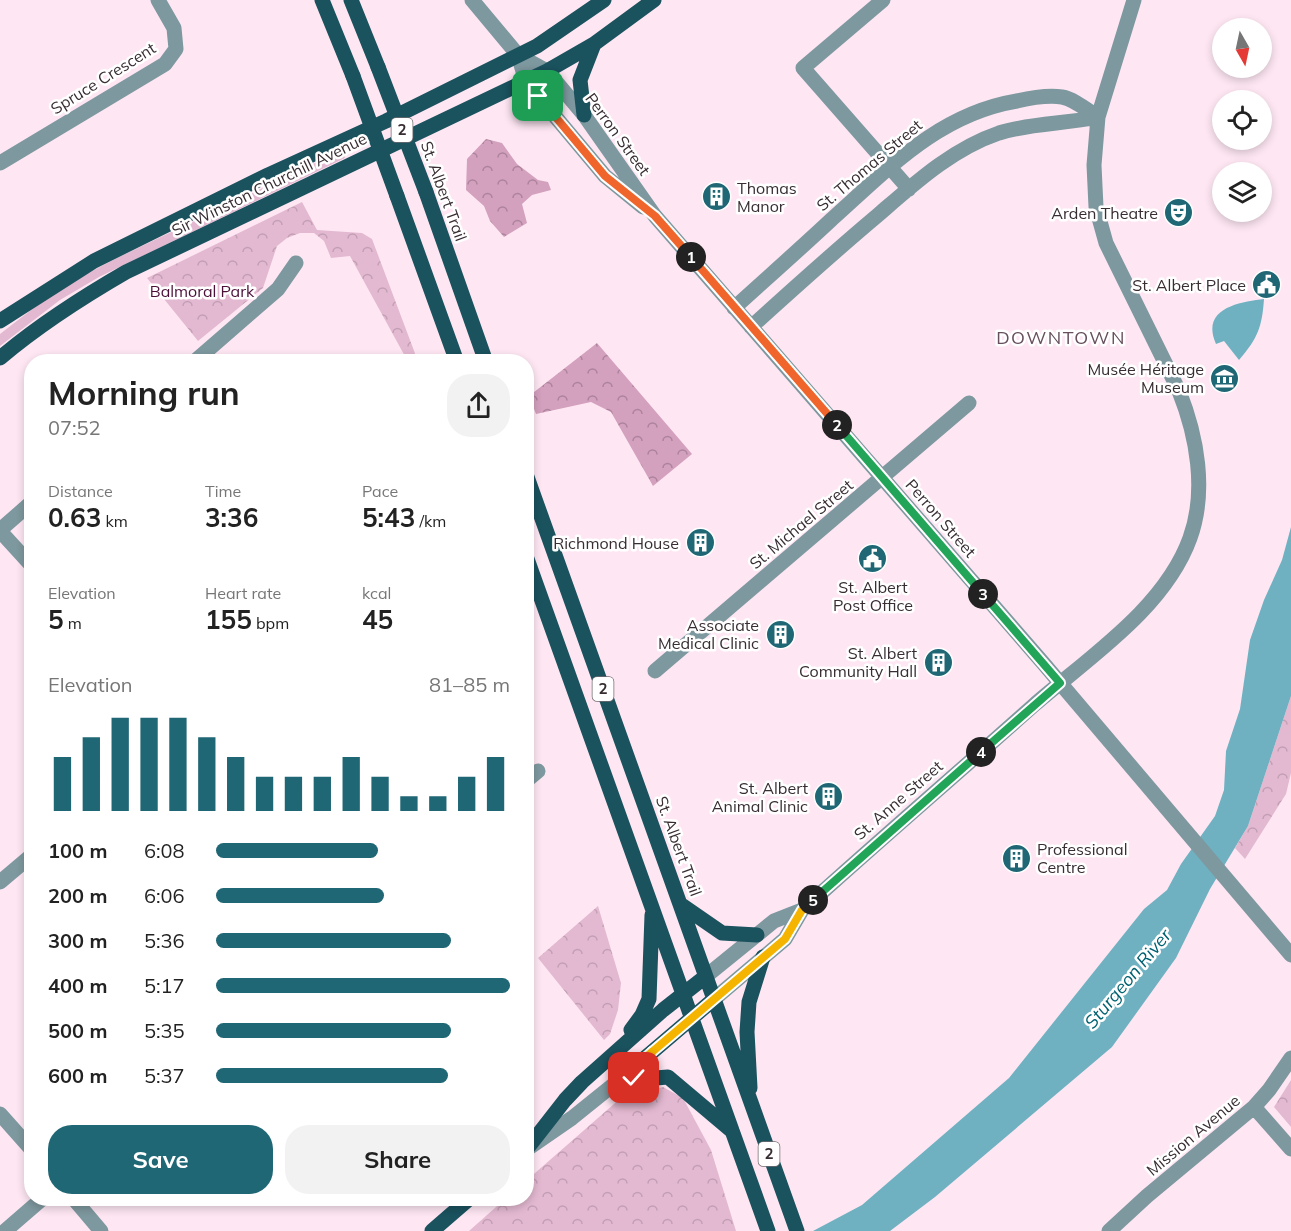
<!DOCTYPE html>
<html lang="en">
<head>
<meta charset="utf-8">
<style>
  :root { --surface:#fff; --page:#f2f2f2; --text:#222; --muted:#767676; --accent:#206775 }
  body { margin:0; font-family:Mulish,sans-serif; background:var(--page); color:var(--text); height:100vh; display:flex; flex-direction:column; font-size:22px; white-space:nowrap }
  * { box-sizing:border-box; margin:0 }
  p { font-size:20px; color:var(--muted) }
  .icon { flex:none; width:33px; height:33px; fill:none; stroke:currentColor; stroke-width:2; stroke-linecap:round; stroke-linejoin:round }
  .map { position:relative; flex:1; overflow:hidden }
  .panel { position:absolute; left:24px; top:354px; width:510px; height:852px; display:flex; flex-direction:column; background:var(--surface); border-radius:24px; box-shadow:0 3px 9px #0003 }
  .panel>* { flex:none }
  .needle { width:39px; rotate:171deg }
  .controls { position:absolute; left:1212px; top:18px; display:grid; gap:12px }
  .controls a { display:grid; place-items:center; width:60px; height:60px; border-radius:50%; background:var(--surface); box-shadow:0 3px 9px #0003; font-size:30px }
  .pin { position:absolute; display:grid; place-items:center; width:51px; height:51px; color:#fff; margin:-26px; border-radius:12px; box-shadow:0 3px 9px #0006 }
  .km { position:absolute; width:30px; height:30px; margin:-15px; border-radius:50%; background:#222; color:#fff; font-size:16px; line-height:30px; text-align:center }
  .round { display:grid; place-items:center; flex:none; width:63px; height:63px; border-radius:24px; background:var(--page) }
  .head { display:flex; align-items:center; justify-content:space-between; height:102px; padding:0 24px }
  h1 { font-size:33px; font-weight:700; line-height:45px }
  .stats { display:grid; grid-template-columns:repeat(3,1fr); gap:9px; height:102px; padding:6px 24px }
  .stats div { display:grid; align-content:center }
  .stats b { font-size:26px; font-weight:700 }
  .stats small { font-size:16px; font-weight:400 }
  .stats p { font-size:16px }
  .chart { height:168px; padding:12px 24px }
  .chart p { display:flex; justify-content:space-between }
  .chart svg { width:100%; height:108px; margin-top:6px; stroke:var(--accent); stroke-width:6 }
  .primary-button { display:flex; gap:12px; margin-top:auto; padding:12px 24px }
  .primary-button a { flex:1; height:69px; border-radius:24px; background:var(--accent); color:#fff; font-size:24px; font-weight:700; line-height:69px; text-align:center }
  .primary-button a+a { background:var(--page); color:var(--text) }
  ul { padding:0 24px; list-style:none; font-size:20px }
  li { display:grid; grid-template-columns:96px 72px 1fr; align-items:center; height:45px }
  li i { height:15px; border-radius:8px; background:var(--accent) }
  .map>svg:first-child { display:block }
  .green { fill:#e3b9d1 }
  .forest { fill:url(#forest-crowns) }
  .park { fill:url(#park-crowns) }
  .water { fill:#6fb1c1 }
  .lines { fill:none; stroke-linecap:round; stroke-linejoin:round }
  .minor { stroke:#7e989f; stroke-width:15 }
  .major { stroke:#1a525e; stroke-width:15 }
  .major-bridge { stroke:#1a525e; stroke-width:15 }
  .split-1-casing { stroke:#fff; stroke-width:12 }
  .split-2-casing { stroke:#fff; stroke-width:12 }
  .split-3-casing { stroke:#fff; stroke-width:12 }
  .split-4-casing { stroke:#fff; stroke-width:12 }
  .split-5-casing { stroke:#fff; stroke-width:12 }
  .split-6-casing { stroke:#fff; stroke-width:12 }
  .split-7-casing { stroke:#fff; stroke-width:12 }
  .split-1 { stroke:#f0652b; stroke-width:8 }
  .split-2 { stroke:#f0652b; stroke-width:8 }
  .split-3 { stroke:#22a559; stroke-width:8 }
  .split-4 { stroke:#22a559; stroke-width:8 }
  .split-5 { stroke:#22a559; stroke-width:8 }
  .split-6 { stroke:#f5b400; stroke-width:8 }
  .split-7 { stroke:#f5b400; stroke-width:8 }
  .labels { text-anchor:middle; stroke-width:5; stroke-linejoin:round; paint-order:stroke }
  .shield { fill:#fff; stroke:#736c70; stroke-width:1.5 }
  .shield-label { font-size:15px; font-weight:bold; fill:#372d33 }
  .street-label { font-size:16px; fill:#372d33; stroke:#fff }
  .poi-label { font-size:16px; fill:#372d33; stroke:#fff; text-anchor:end }
  .park-label { font-size:16px; fill:#4b1038; stroke:#fff }
  .neighbourhood-label { font-size:18px; letter-spacing:1.5px; fill:#674f5d; stroke:#fff }
  .water-label { font-size:18px; font-style:italic; fill:#006171; stroke:#fff }
</style>
</head>
<body>
<div class="map">
<svg width="1291" height="1231" viewBox="0 0 1291 1231">
  <defs>
    <pattern id="forest-crowns" width="20" height="18" patternUnits="userSpaceOnUse" patternTransform="scale(1.5)"><rect width="20" height="18" fill="#d3a0be"/><path d="M2 6a3 3 0 1 1 6 0M12 15a3 3 0 1 1 6 0" fill="none" stroke="#ac839b"/></pattern>
    <pattern id="park-crowns" width="20" height="18" patternUnits="userSpaceOnUse" patternTransform="scale(1.5)"><rect width="20" height="18" fill="#e3b9d1"/><path d="M2 6a3 3 0 1 1 6 0M12 15a3 3 0 1 1 6 0" fill="none" stroke="#c39fb4"/></pattern>
  </defs>
  <rect width="100%" height="100%" fill="#fee7f3"/>
  <path class="green" d="M 342,150 L 345,158 L 99,277 L 60,300 L 0,346 L 0,334 L 31,310 L 71,282 L 115,259 Z"/>
  <path class="forest" d="M 486,139 L 502,143 L 517,164 L 538,180 L 548,182 L 551,190 L 532,195 L 522,204 L 527,223 L 504,237 L 490,221 L 484,206 L 466,190 L 467,159 Z
    M 597,343 L 692,454 L 653,486 L 611,412 L 591,402 L 536,414 L 529,396 Z"/>
  <path class="park" d="M 302,202 L 317,230 L 362,233 L 372,239 L 416,356 L 407,360 L 350,256 L 331,258 L 324,241 L 314,233 L 300,233 L 287,238 L 277,246 L 263,288 L 198,341 L 147,278 Z
    M 1291,696 L 1291,773 L 1286,794 L 1245,859 L 1235,848 L 1248,826 Z
    M 598,906 L 621,983 L 618,1010 L 610,1034 L 604,1040 L 538,958 Z
    M 1291,1080 L 1291,1127 L 1274,1107 Z
    M 663,1087 L 683,1098 L 711,1150 L 736,1231 L 469,1231 L 505,1199 L 526,1198 L 527,1180 L 622,1097 Z"/>
  <path class="water" d="M 1264,299 C 1262,327 1258,338 1239,360 L 1224,341 L 1216,344 C 1200,308 1240,302 1264,299 Z
    M 1291,527 L 1291,696 L 1248,826 L 1210,889 L 1176,958 L 1112,1047 L 935,1197 L 890,1231 L 813,1231 L 862,1205 L 1009,1078 L 1144,909 L 1167,890 L 1181,864 L 1215,816 L 1224,790 L 1226,751 L 1240,709 L 1250,640 L 1264,600 L 1282,560 Z"/>
  <g class="lines">
    <path class="minor" d="M 472,0 L 518,55 L 547,71 L 584,115 L 655,216 L 1044,664 L 1291,955
      M 883,0 L 803,68 L 909,189
      M 518,55 L 526,81 L 538,96 L 605,176 L 643,207
      M 0,163 L 165,64 L 176,49 L 174,28 L 158,0
      M 734,308 C 767,278 800,249 832,219 C 889,168 939,114 1017,101 C 1030,98 1048,95 1062,97 C 1074,99 1087,110 1098,117
      M 751,327 C 793,289 835,251 878,215 C 915,183 952,149 999,133 C 1031,123 1065,124 1098,117
      M 194,362 L 278,289 L 296,263
      M 0,530 L 32,502
      M 0,531 L 32,566
      M 655,671 L 969,403
      M 526,781 L 538,771
      M 0,882 L 32,855
      M 705,977 L 774,921 L 802,910
      M 713,1000 L 785,939 L 802,910 L 809,904 C 883,837 959,772 1034,705 C 1088,658 1165,608 1190,538 C 1207,491 1197,436 1179,391 L 1106,243 L 1096,207 L 1094,165 L 1098,117 L 1134,0
      M 1254,1107 L 1291,1149
      M 0,1114 L 32,1150
      M 530,1147 L 572,1118 L 618,1081
      M 73,1198 L 101,1231
      M 5,1231 L 43,1198
      M 1109,1231 L 1147,1196 L 1254,1107 L 1269,1090 L 1291,1058"/>
    <path class="major" d="M 322,0 L 353,76
      M 351,0 L 378,67
      M 584,115 L 580,80 L 594,44
      M 426,192 L 486,362
      M 397,196 L 457,362
      M 0,321 L 94,261 L 268,175 L 386,121 L 537,46 L 604,0
      M 0,358 C 39,325 81,298 126,272 L 547,71 L 594,44 L 654,0
      M 526,474 L 797,1231
      M 526,556 L 768,1231
      M 680,904 L 722,933 L 757,935
      M 631,1030 L 642,1015 L 649,999 L 652,915
      M 618,1081 L 668,1077 L 732,1131
      M 618,1081 L 713,1000
      M 750,1088 L 747,1032 L 749,1002 L 763,957
      M 526,1150 L 565,1100 L 582,1082 L 663,1010 L 705,977
      M 432,1231 L 470,1198"/>
    <path class="major-bridge" d="M 378,67 L 426,192
      M 353,76 L 397,196"/>
  </g>
  <g class="lines">
    <defs>
      <path id="split-1" d="M 538,96 L 605,176 L 655,216 L 691,257"/>
      <path id="split-2" d="M 691,257 L 837,425"/>
      <path id="split-3" d="M 837,425 L 983,594"/>
      <path id="split-4" d="M 981,752 L 1060,683 L 983,594"/>
      <path id="split-5" d="M 813,900 L 981,752"/>
      <path id="split-6" d="M 652,1052 L 785,939 L 802,910 L 813,900"/>
      <path id="split-7" d="M 634,1078 L 618,1081 L 652,1052"/>
    </defs>
    <use href="#split-1" class="split-1-casing"/>
    <use href="#split-2" class="split-2-casing"/>
    <use href="#split-3" class="split-3-casing"/>
    <use href="#split-4" class="split-4-casing"/>
    <use href="#split-5" class="split-5-casing"/>
    <use href="#split-6" class="split-6-casing"/>
    <use href="#split-7" class="split-7-casing"/>
    <use href="#split-1" class="split-1"/>
    <use href="#split-2" class="split-2"/>
    <use href="#split-3" class="split-3"/>
    <use href="#split-4" class="split-4"/>
    <use href="#split-5" class="split-5"/>
    <use href="#split-6" class="split-6"/>
    <use href="#split-7" class="split-7"/>
  </g>
  <defs>
    <symbol id="building-disc" viewBox="-11 -11 22 22"><circle r="9.5" fill="#206775" stroke="#fff"/><path d="M-4-6H4V6H1V3H-1V6H-4ZM-2.5-4.3h1.7v1.8h-1.7ZM.8-4.3h1.7v1.8H.8ZM-2.5-1h1.7V.8h-1.7ZM.8-1h1.7V.8H.8Z" fill="#fff"/></symbol>
    <symbol id="theatre-disc" viewBox="-11 -11 22 22"><circle r="9.5" fill="#206775" stroke="#fff"/><path d="M-5-5.5Q0-4 5-5.5V0Q5 5 0 6Q-5 5-5 0ZM-3.3-2.5H-1v1.5H-3.3ZM1-2.5H3.3v1.5H1ZM-2.8 1Q0 5.5 2.8 1Z" fill="#fff"/></symbol>
    <symbol id="civic-disc" viewBox="-11 -11 22 22"><circle r="9.5" fill="#206775" stroke="#fff"/><path d="M-.6-6.5H3V-4.5H.6V-3L4-1V1h2V6H-6V1h2V-1L-.6-3ZM-1.2 2.5V6h2.4V2.5Z" fill="#fff"/></symbol>
    <symbol id="museum-disc" viewBox="-11 -11 22 22"><circle r="9.5" fill="#206775" stroke="#fff"/><path d="M0-6L6-3V-2H-6V-3ZM-5-1h2V3h-2ZM-1-1h2V3h-2ZM3-1h2V3H3ZM-6 4H6V6H-6Z" fill="#fff"/></symbol>
  </defs>
  <g fill-rule="evenodd">
    <use href="#building-disc" x="700" y="180" width="33" height="33"/>
    <use href="#theatre-disc" x="1162" y="196" width="33" height="33"/>
    <use href="#civic-disc" x="1250" y="268" width="33" height="33"/>
    <use href="#museum-disc" x="1208" y="362" width="33" height="33"/>
    <use href="#building-disc" x="684" y="526" width="33" height="33"/>
    <use href="#civic-disc" x="856" y="542" width="33" height="33"/>
    <use href="#building-disc" x="764" y="618" width="33" height="33"/>
    <use href="#building-disc" x="922" y="646" width="33" height="33"/>
    <use href="#building-disc" x="812" y="780" width="33" height="33"/>
    <use href="#building-disc" x="1000" y="842" width="33" height="33"/>
  </g>
  <g class="labels">
    <g class="shield">
      <rect x="391.5" y="118" width="21" height="24" rx="4.5"/>
      <rect x="592.5" y="677" width="21" height="24" rx="4.5"/>
      <rect x="758.5" y="1142" width="21" height="24" rx="4.5"/>
    </g>
    <g class="shield-label">
      <text x="402" y="135">2</text>
      <text x="603" y="694">2</text>
      <text x="769" y="1159">2</text>
    </g>
    <g class="street-label">
      <text transform="translate(103 78) rotate(-32)" y="6">Spruce Crescent</text>
      <text transform="translate(618 134) rotate(54)" y="6">Perron Street</text>
      <text transform="translate(869 165) rotate(-40)" y="6">St. Thomas Street</text>
      <text transform="translate(269 184) rotate(-26)" y="6">Sir Winston Churchill Avenue</text>
      <text transform="translate(444 191) rotate(70)" y="6">St. Albert Trail</text>
      <text transform="translate(941 518) rotate(49)" y="6">Perron Street</text>
      <text transform="translate(801 524) rotate(-40)" y="6">St. Michael Street</text>
      <text transform="translate(898 800) rotate(-41)" y="6">St. Anne Street</text>
      <text transform="translate(679 846) rotate(70)" y="6">St. Albert Trail</text>
      <text transform="translate(1193 1135) rotate(-40)" y="6">Mission Avenue</text>
    </g>
    <g class="poi-label">
      <text x="737" y="194" text-anchor="start">Thomas<tspan x="737" dy="18">Manor</tspan></text>
      <text x="1158" y="219">Arden Theatre</text>
      <text x="1246" y="291">St. Albert Place</text>
      <text x="1204" y="375">Musée Héritage<tspan x="1204" dy="18">Museum</tspan></text>
      <text x="679" y="549">Richmond House</text>
      <text x="873" y="593" text-anchor="middle">St. Albert<tspan x="873" dy="18">Post Office</tspan></text>
      <text x="759" y="631">Associate<tspan x="759" dy="18">Medical Clinic</tspan></text>
      <text x="917" y="659">St. Albert<tspan x="917" dy="18">Community Hall</tspan></text>
      <text x="808" y="794">St. Albert<tspan x="808" dy="18">Animal Clinic</tspan></text>
      <text x="1037" y="855" text-anchor="start">Professional<tspan x="1037" dy="18">Centre</tspan></text>
    </g>
    <g class="park-label">
      <text x="202" y="297">Balmoral Park</text>
    </g>
    <g class="neighbourhood-label">
      <text x="1061" y="344">DOWNTOWN</text>
    </g>
    <g class="water-label">
      <text transform="translate(1128 979) rotate(-50)" y="6">Sturgeon River</text>
    </g>
  </g>
</svg>
<div class="controls">
<a><svg class="needle" viewBox="-14 -14 28 28"><path d="M0-13l5 13h-10z" fill="#e53935"/><path d="M0 13l5-13h-10z" fill="#767676"/></svg></a>
<a><svg class="icon" aria-label="locate" viewBox="0 0 24 24"><circle cx="12" cy="12" r="6"/><path d="M12 2v4M12 18v4M2 12h4M18 12h4"/></svg></a>
<a><svg class="icon" aria-label="layers" viewBox="0 0 24 24"><path d="M12 4l9 5-9 5-9-5zM3 14l9 5 9-5"/></svg></a>
</div>
<div class="pin" style="left:538px;top:96px;background:#1e9e55"><svg class="icon" aria-label="arrive" viewBox="0 0 24 24"><path d="M6 21V4h12l-3 4 3 4H6"/></svg></div>
<div class="pin" style="left:634px;top:1078px;background:#d93025"><svg class="icon" aria-label="check" viewBox="0 0 24 24"><path d="M5 12l5 5 9-10"/></svg></div>
<b class="km" style="left:691px;top:257px">1</b>
<b class="km" style="left:837px;top:425px">2</b>
<b class="km" style="left:983px;top:594px">3</b>
<b class="km" style="left:981px;top:752px">4</b>
<b class="km" style="left:813px;top:900px">5</b>
<section class="panel">
<div class="head"><div><h1>Morning run</h1><p>07:52</p></div><a class="round"><svg class="icon" aria-label="share" viewBox="0 0 24 24"><path d="M12 15V3M7 8l5-5 5 5M5 13v7h14v-7"/></svg></a></div>
<div class="stats">
<div><p>Distance</p><b>0.63<small> km</small></b></div>
<div><p>Time</p><b>3:36</b></div>
<div><p>Pace</p><b>5:43<small> /km</small></b></div>
</div>
<div class="stats">
<div><p>Elevation</p><b>5<small> m</small></b></div>
<div><p>Heart rate</p><b>155<small> bpm</small></b></div>
<div><p>kcal</p><b>45</b></div>
</div>
<div class="chart"><p><span>Elevation</span>81–85 m</p>
<svg viewBox="0 0 160 44" preserveAspectRatio="none"><path d="M5 44V22M15 44V14M25 44V6M35 44V6M45 44V6M55 44V14M65 44V22M75 44V30M85 44V30M95 44V30M105 44V22M115 44V30M125 44V38M135 44V38M145 44V30M155 44V22"/></svg>
</div>
<ul>
<li><b>100 m</b>6:08<i style="width:55%"></i></li>
<li><b>200 m</b>6:06<i style="width:57%"></i></li>
<li><b>300 m</b>5:36<i style="width:80%"></i></li>
<li><b>400 m</b>5:17<i style="width:100%"></i></li>
<li><b>500 m</b>5:35<i style="width:80%"></i></li>
<li><b>600 m</b>5:37<i style="width:79%"></i></li>
</ul>
<div class="primary-button"><a>Save</a><a>Share</a></div>
</section>
</div>
</body>
</html>
